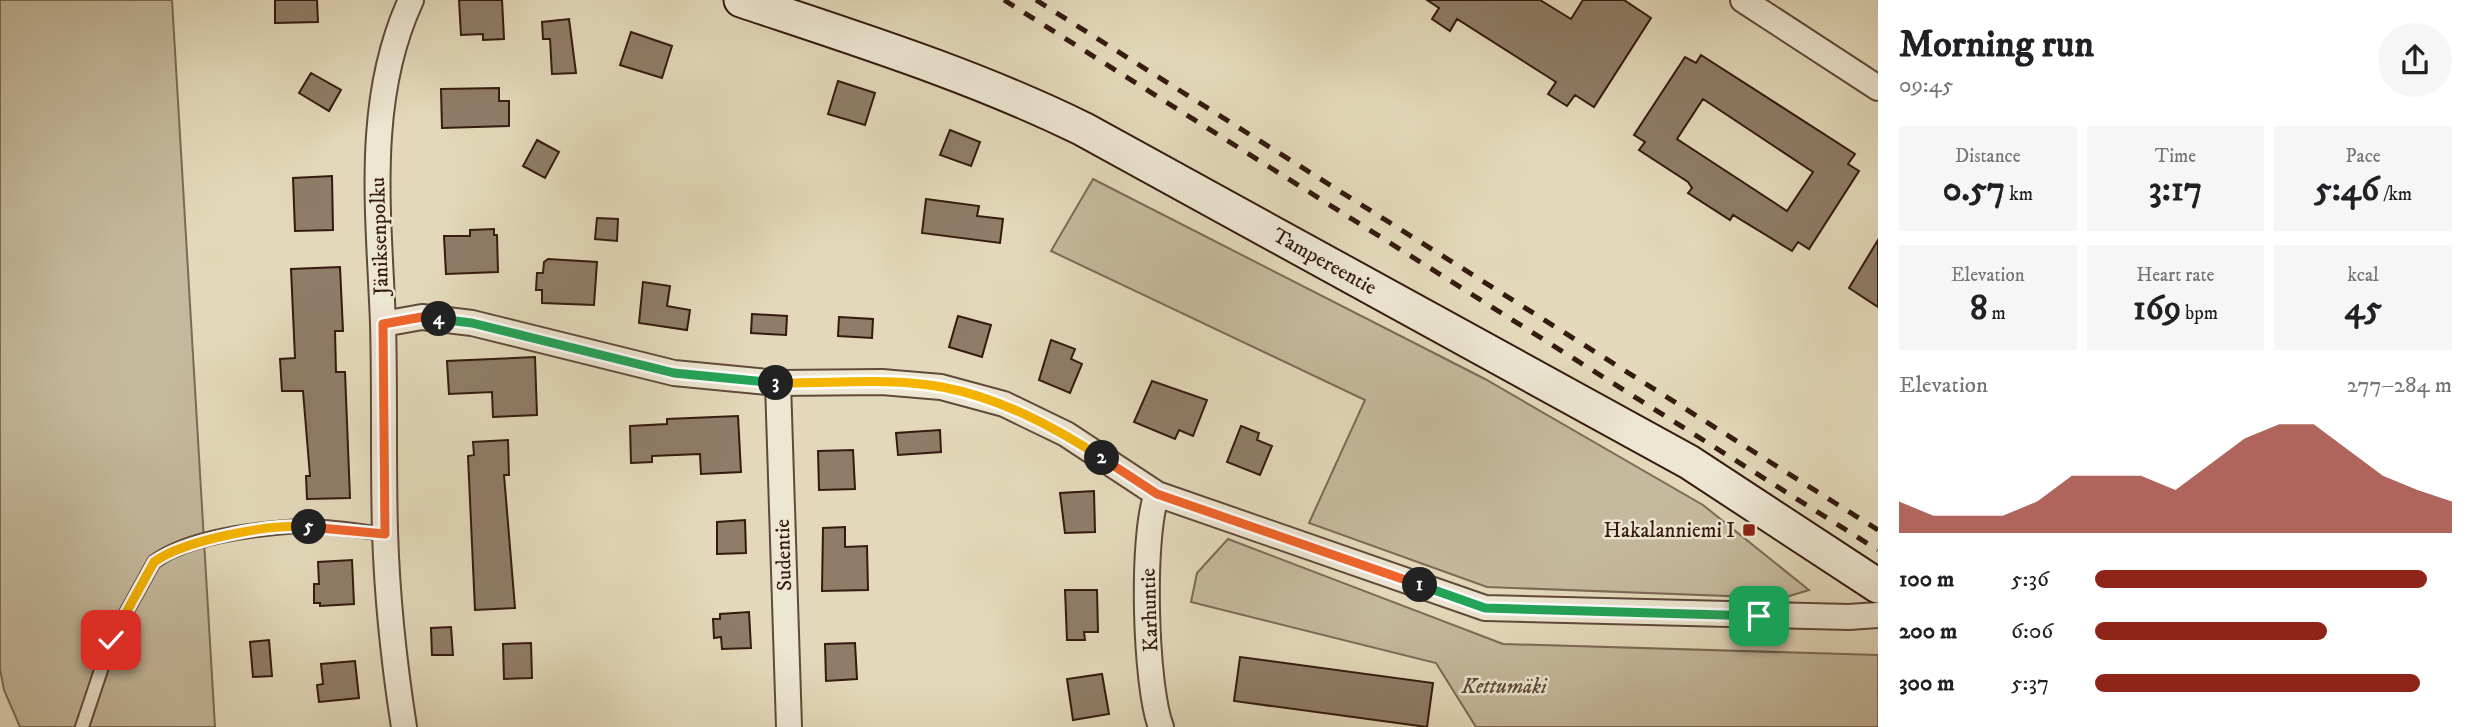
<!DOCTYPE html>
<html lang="en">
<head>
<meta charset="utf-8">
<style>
  :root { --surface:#fff; --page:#f6f6f6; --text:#202124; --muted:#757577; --accent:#8f2418 }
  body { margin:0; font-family:"IM FELL DW Pica",serif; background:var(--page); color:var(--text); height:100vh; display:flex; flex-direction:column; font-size:26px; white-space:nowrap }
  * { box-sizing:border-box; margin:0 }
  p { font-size:23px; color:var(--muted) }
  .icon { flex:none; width:38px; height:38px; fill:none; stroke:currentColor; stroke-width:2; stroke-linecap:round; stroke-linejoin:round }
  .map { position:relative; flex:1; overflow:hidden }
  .sheet { display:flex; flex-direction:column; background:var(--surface); width:595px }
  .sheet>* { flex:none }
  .pin { position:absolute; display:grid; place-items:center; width:60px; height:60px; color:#fff; margin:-30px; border-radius:14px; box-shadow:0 4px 10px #0006 }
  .km { position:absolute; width:35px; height:35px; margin:-18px; border-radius:50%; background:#222; color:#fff; font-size:19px; line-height:35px; text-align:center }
  .round { display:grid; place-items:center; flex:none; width:74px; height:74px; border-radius:37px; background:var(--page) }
  .overview { display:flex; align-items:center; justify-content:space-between; height:119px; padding:0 21px }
  h1 { font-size:38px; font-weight:800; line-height:52px }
  .figures { display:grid; grid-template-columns:repeat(3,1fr); gap:10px; height:119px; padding:7px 21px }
  .figures div { display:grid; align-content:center; border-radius:0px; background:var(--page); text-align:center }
  .figures b { font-size:35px; font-weight:800 }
  .figures small { font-size:19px; font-weight:400 }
  .figures p { font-size:19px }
  .chart { height:196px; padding:14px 21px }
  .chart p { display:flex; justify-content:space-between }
  .chart svg { width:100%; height:126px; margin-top:7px; fill:var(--accent); opacity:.7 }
  ul { padding:0 21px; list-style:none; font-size:23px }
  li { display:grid; grid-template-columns:112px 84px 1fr; align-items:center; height:52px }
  li i { height:18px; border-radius:9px; background:var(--accent) }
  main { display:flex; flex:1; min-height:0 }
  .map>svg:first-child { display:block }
  .green { fill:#c5b99d; stroke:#7d6a56; stroke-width:2 }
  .building { fill:#8f7d68; stroke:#351a0f; stroke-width:2; fill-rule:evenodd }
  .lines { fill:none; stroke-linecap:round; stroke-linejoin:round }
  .service-casing { stroke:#604a3a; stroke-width:16 }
  .minor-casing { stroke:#604a3a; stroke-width:28 }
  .secondary-casing { stroke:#351a0f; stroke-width:37 }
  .service { stroke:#ede6d2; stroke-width:12 }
  .minor { stroke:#ede6d2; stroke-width:24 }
  .secondary { stroke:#ede6d2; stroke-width:33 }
  .rail { stroke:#351a0f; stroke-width:5; stroke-dasharray:12 12; stroke-linecap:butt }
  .split-1-casing { stroke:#fff; stroke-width:14 }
  .split-2-casing { stroke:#fff; stroke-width:14 }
  .split-3-casing { stroke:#fff; stroke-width:14 }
  .split-4-casing { stroke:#fff; stroke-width:14 }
  .split-5-casing { stroke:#fff; stroke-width:14 }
  .split-6-casing { stroke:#fff; stroke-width:14 }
  .split-1 { stroke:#22a559; stroke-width:9 }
  .split-2 { stroke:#f0652b; stroke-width:9 }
  .split-3 { stroke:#f5b400; stroke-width:9 }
  .split-4 { stroke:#22a559; stroke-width:9 }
  .split-5 { stroke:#f0652b; stroke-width:9 }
  .split-6 { stroke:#f5b400; stroke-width:9 }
  .poi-dot { fill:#8f2418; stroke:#ede6d2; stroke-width:2.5 }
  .labels { text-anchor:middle; stroke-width:5; stroke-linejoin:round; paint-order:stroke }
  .street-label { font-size:21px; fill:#351a0f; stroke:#ede6d2 }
  .poi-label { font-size:21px; fill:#351a0f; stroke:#ede6d2; text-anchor:end }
  .park-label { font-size:21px; font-style:italic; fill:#604a3a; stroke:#ede6d2 }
</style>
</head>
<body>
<main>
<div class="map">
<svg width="1878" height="727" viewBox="0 0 1878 727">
  <rect width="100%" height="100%" fill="#e3d9ba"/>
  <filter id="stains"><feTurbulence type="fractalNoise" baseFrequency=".00286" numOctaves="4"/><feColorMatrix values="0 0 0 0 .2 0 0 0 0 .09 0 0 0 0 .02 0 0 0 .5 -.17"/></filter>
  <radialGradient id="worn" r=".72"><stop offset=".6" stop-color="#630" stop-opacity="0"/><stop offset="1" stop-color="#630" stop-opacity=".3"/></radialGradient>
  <path class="green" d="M 0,0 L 172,0 L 215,727 L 20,727 L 4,690 L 0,669 Z
    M 1093,179 L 1485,379 L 1703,505 L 1809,590 L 1783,598 L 1487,587 L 1309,523 L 1365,400 L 1051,251 Z
    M 1228,539 L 1503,644 L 1878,655 L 1878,727 L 1476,727 L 1436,663 L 1191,602 L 1197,573 Z"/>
  <path class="building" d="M 275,0 L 317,0 L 318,22 L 275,23 Z
    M 459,0 L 502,0 L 504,39 L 483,40 L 483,34 L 461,35 Z
    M 1427,0 L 1540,0 L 1571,19 L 1583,0 L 1624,0 L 1651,18 L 1594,107 L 1575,95 L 1567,106 L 1548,94 L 1556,82 L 1457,19 L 1450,31 L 1432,19 L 1439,8 Z
    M 569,19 L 576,73 L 552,74 L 550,39 L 543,39 L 542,22 Z
    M 631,32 L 672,46 L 662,78 L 620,65 Z
    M 1701,55 L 1855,154 L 1848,164 L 1859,171 L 1809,249 L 1798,242 L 1792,251 L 1733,215 L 1730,220 L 1688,193 L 1692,188 L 1688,182 L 1639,150 L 1645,142 L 1634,135 L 1685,57 L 1696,63 ZM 1703,99 L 1813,172 L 1787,211 L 1677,139 Z
    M 311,73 L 341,90 L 329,111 L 299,93 Z
    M 838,81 L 875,93 L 865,125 L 828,114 Z
    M 499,88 L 499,101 L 509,101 L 509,126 L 442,128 L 441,89 Z
    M 950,130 L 980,142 L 971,166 L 940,155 Z
    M 537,140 L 559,152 L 545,178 L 523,166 Z
    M 332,176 L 333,230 L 295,231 L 293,178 Z
    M 926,199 L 979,206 L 977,216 L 1003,219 L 1000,243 L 922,233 Z
    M 597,218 L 618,219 L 617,241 L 595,239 Z
    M 494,229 L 494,235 L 497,235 L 498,272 L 446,274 L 444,236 L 470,236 L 470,230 Z
    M 1878,240 L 1878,307 L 1849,288 Z
    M 548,259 L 597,262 L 594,305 L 542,303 L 542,290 L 536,290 L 537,273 L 543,273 L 544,262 Z
    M 340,267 L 343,331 L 335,331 L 336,372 L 345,372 L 350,498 L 307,499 L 306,476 L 310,476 L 303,391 L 282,391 L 280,359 L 295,358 L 291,269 Z
    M 643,282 L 670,286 L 667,306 L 690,310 L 687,330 L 639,323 Z
    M 752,314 L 787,316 L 786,335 L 751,333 Z
    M 958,316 L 991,325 L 982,357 L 949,347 Z
    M 839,317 L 873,319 L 872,338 L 838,336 Z
    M 1051,340 L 1075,349 L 1071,359 L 1082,364 L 1070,393 L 1039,380 Z
    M 535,357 L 537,415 L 493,417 L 492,392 L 449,394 L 447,361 Z
    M 1152,381 L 1207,400 L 1193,436 L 1179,430 L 1175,439 L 1134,422 Z
    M 738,416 L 741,472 L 701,474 L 700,454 L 652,456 L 652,462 L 631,463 L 630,426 L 667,424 L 667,419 Z
    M 1241,426 L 1259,433 L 1257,440 L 1272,446 L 1260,475 L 1227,462 Z
    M 940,430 L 941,452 L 898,455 L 896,433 Z
    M 508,440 L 509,475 L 504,475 L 515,608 L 475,610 L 468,456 L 474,455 L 473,442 Z
    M 853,450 L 855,489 L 819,490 L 818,451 Z
    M 1094,491 L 1095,532 L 1065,533 L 1060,493 Z
    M 745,520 L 746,553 L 717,554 L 717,522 Z
    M 845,527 L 845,547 L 867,546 L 868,590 L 822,591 L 823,528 Z
    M 352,560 L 354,604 L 320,606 L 320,603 L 314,603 L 314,584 L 319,584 L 318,562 Z
    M 1065,590 L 1097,590 L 1098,632 L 1084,632 L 1085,640 L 1067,640 Z
    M 749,612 L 751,648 L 722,649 L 721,637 L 714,638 L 713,619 L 720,619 L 720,614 Z
    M 451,627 L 453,655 L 432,655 L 431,628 Z
    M 269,640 L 272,676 L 253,677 L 250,642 Z
    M 531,643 L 532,678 L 504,679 L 503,644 Z
    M 855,643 L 857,679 L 826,681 L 825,644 Z
    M 1240,657 L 1433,683 L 1427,727 L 1234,701 Z
    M 355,661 L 359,698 L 319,702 L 317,685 L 323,684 L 321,664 Z
    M 1102,674 L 1109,714 L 1073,720 L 1067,679 Z"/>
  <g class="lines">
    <defs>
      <path id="service" d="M 82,727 L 111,640 L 154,562 C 189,536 256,529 299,526 C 327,525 357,531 385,534"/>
      <path id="minor" d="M 1743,0 L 1878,88
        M 383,324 L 422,317 L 472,323 L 674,373 L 778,383 L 882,382 L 941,387 L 1004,404 L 1066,434 L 1157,494 L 1485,608 L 1849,617 L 1878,615
        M 778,383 L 789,727
        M 1157,494 C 1141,536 1145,685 1161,727
        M 404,727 C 394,663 387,597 385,531 C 383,462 385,393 383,324 C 379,215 364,102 411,0"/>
      <path id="secondary" d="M 741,0 C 857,39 973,75 1083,129 L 1689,462 L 1878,586"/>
    </defs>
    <use href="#service" class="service-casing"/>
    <use href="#minor" class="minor-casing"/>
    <use href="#secondary" class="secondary-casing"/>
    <use href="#service" class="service"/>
    <use href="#minor" class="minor"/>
    <use href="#secondary" class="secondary"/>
    <path class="rail" d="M 1004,0 L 1878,550
      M 1036,0 L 1878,530"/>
  </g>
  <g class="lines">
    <defs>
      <path id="split-1" d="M 1420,585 L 1485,608 L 1759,616"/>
      <path id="split-2" d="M 1102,458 L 1157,494 L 1420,585"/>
      <path id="split-3" d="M 776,383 C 830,384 888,377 942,387 C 1000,398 1053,426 1102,458"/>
      <path id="split-4" d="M 439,319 L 472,323 L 674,373 L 776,383"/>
      <path id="split-5" d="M 309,527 L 385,534 L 383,324 L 422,317 L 439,319"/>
      <path id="split-6" d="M 111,640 L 154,562 C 184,540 272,523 309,527"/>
    </defs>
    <use href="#split-1" class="split-1-casing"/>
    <use href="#split-2" class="split-2-casing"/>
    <use href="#split-3" class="split-3-casing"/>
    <use href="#split-4" class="split-4-casing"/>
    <use href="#split-5" class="split-5-casing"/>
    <use href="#split-6" class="split-6-casing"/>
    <use href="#split-1" class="split-1"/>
    <use href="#split-2" class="split-2"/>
    <use href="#split-3" class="split-3"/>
    <use href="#split-4" class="split-4"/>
    <use href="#split-5" class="split-5"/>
    <use href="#split-6" class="split-6"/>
  </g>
  <rect class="poi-dot" x="1742" y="523" width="14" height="14" rx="3.5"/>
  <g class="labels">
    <g class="street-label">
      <text transform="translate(379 236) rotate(-92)" y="7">Jäniksenpolku</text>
      <text transform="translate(1325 261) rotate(29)" y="7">Tampereentie</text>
      <text transform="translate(783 555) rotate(-92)" y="7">Sudentie</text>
      <text transform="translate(1149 610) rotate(-92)" y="7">Karhuntie</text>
    </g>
    <g class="poi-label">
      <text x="1735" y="537">Hakalanniemi I</text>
    </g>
    <g class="park-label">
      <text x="1504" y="693">Kettumäki</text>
    </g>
  </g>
  <rect width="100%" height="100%" filter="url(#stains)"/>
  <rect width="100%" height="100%" fill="url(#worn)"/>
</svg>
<div class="pin" style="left:1759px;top:616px;background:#1e9e55"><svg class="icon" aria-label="arrive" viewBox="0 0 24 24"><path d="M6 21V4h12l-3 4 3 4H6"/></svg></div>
<div class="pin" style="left:111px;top:640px;background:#d93025"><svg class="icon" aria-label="check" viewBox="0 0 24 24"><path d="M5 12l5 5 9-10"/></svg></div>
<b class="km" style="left:1420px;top:585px">1</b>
<b class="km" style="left:1102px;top:458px">2</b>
<b class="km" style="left:776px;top:383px">3</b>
<b class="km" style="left:439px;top:319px">4</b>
<b class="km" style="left:309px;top:527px">5</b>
</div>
<section class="sheet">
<div class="overview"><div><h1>Morning run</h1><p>09:45</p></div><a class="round"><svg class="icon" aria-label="share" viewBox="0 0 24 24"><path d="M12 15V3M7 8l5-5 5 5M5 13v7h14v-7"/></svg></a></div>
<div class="figures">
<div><p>Distance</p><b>0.57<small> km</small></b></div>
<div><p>Time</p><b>3:17</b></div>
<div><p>Pace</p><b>5:46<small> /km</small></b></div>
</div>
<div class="figures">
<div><p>Elevation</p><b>8<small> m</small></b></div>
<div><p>Heart rate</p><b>169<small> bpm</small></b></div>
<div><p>kcal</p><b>45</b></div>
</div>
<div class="chart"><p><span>Elevation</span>277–284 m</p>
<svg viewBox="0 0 160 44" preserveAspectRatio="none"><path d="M0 44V33L10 38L20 38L30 38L40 33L50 24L60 24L70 24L80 29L90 20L100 11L110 6L120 6L130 15L140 24L150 29L160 33V44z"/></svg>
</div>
<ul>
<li><b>100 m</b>5:36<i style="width:93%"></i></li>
<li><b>200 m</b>6:06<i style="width:65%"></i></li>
<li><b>300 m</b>5:37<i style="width:91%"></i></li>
</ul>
</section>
</main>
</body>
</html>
